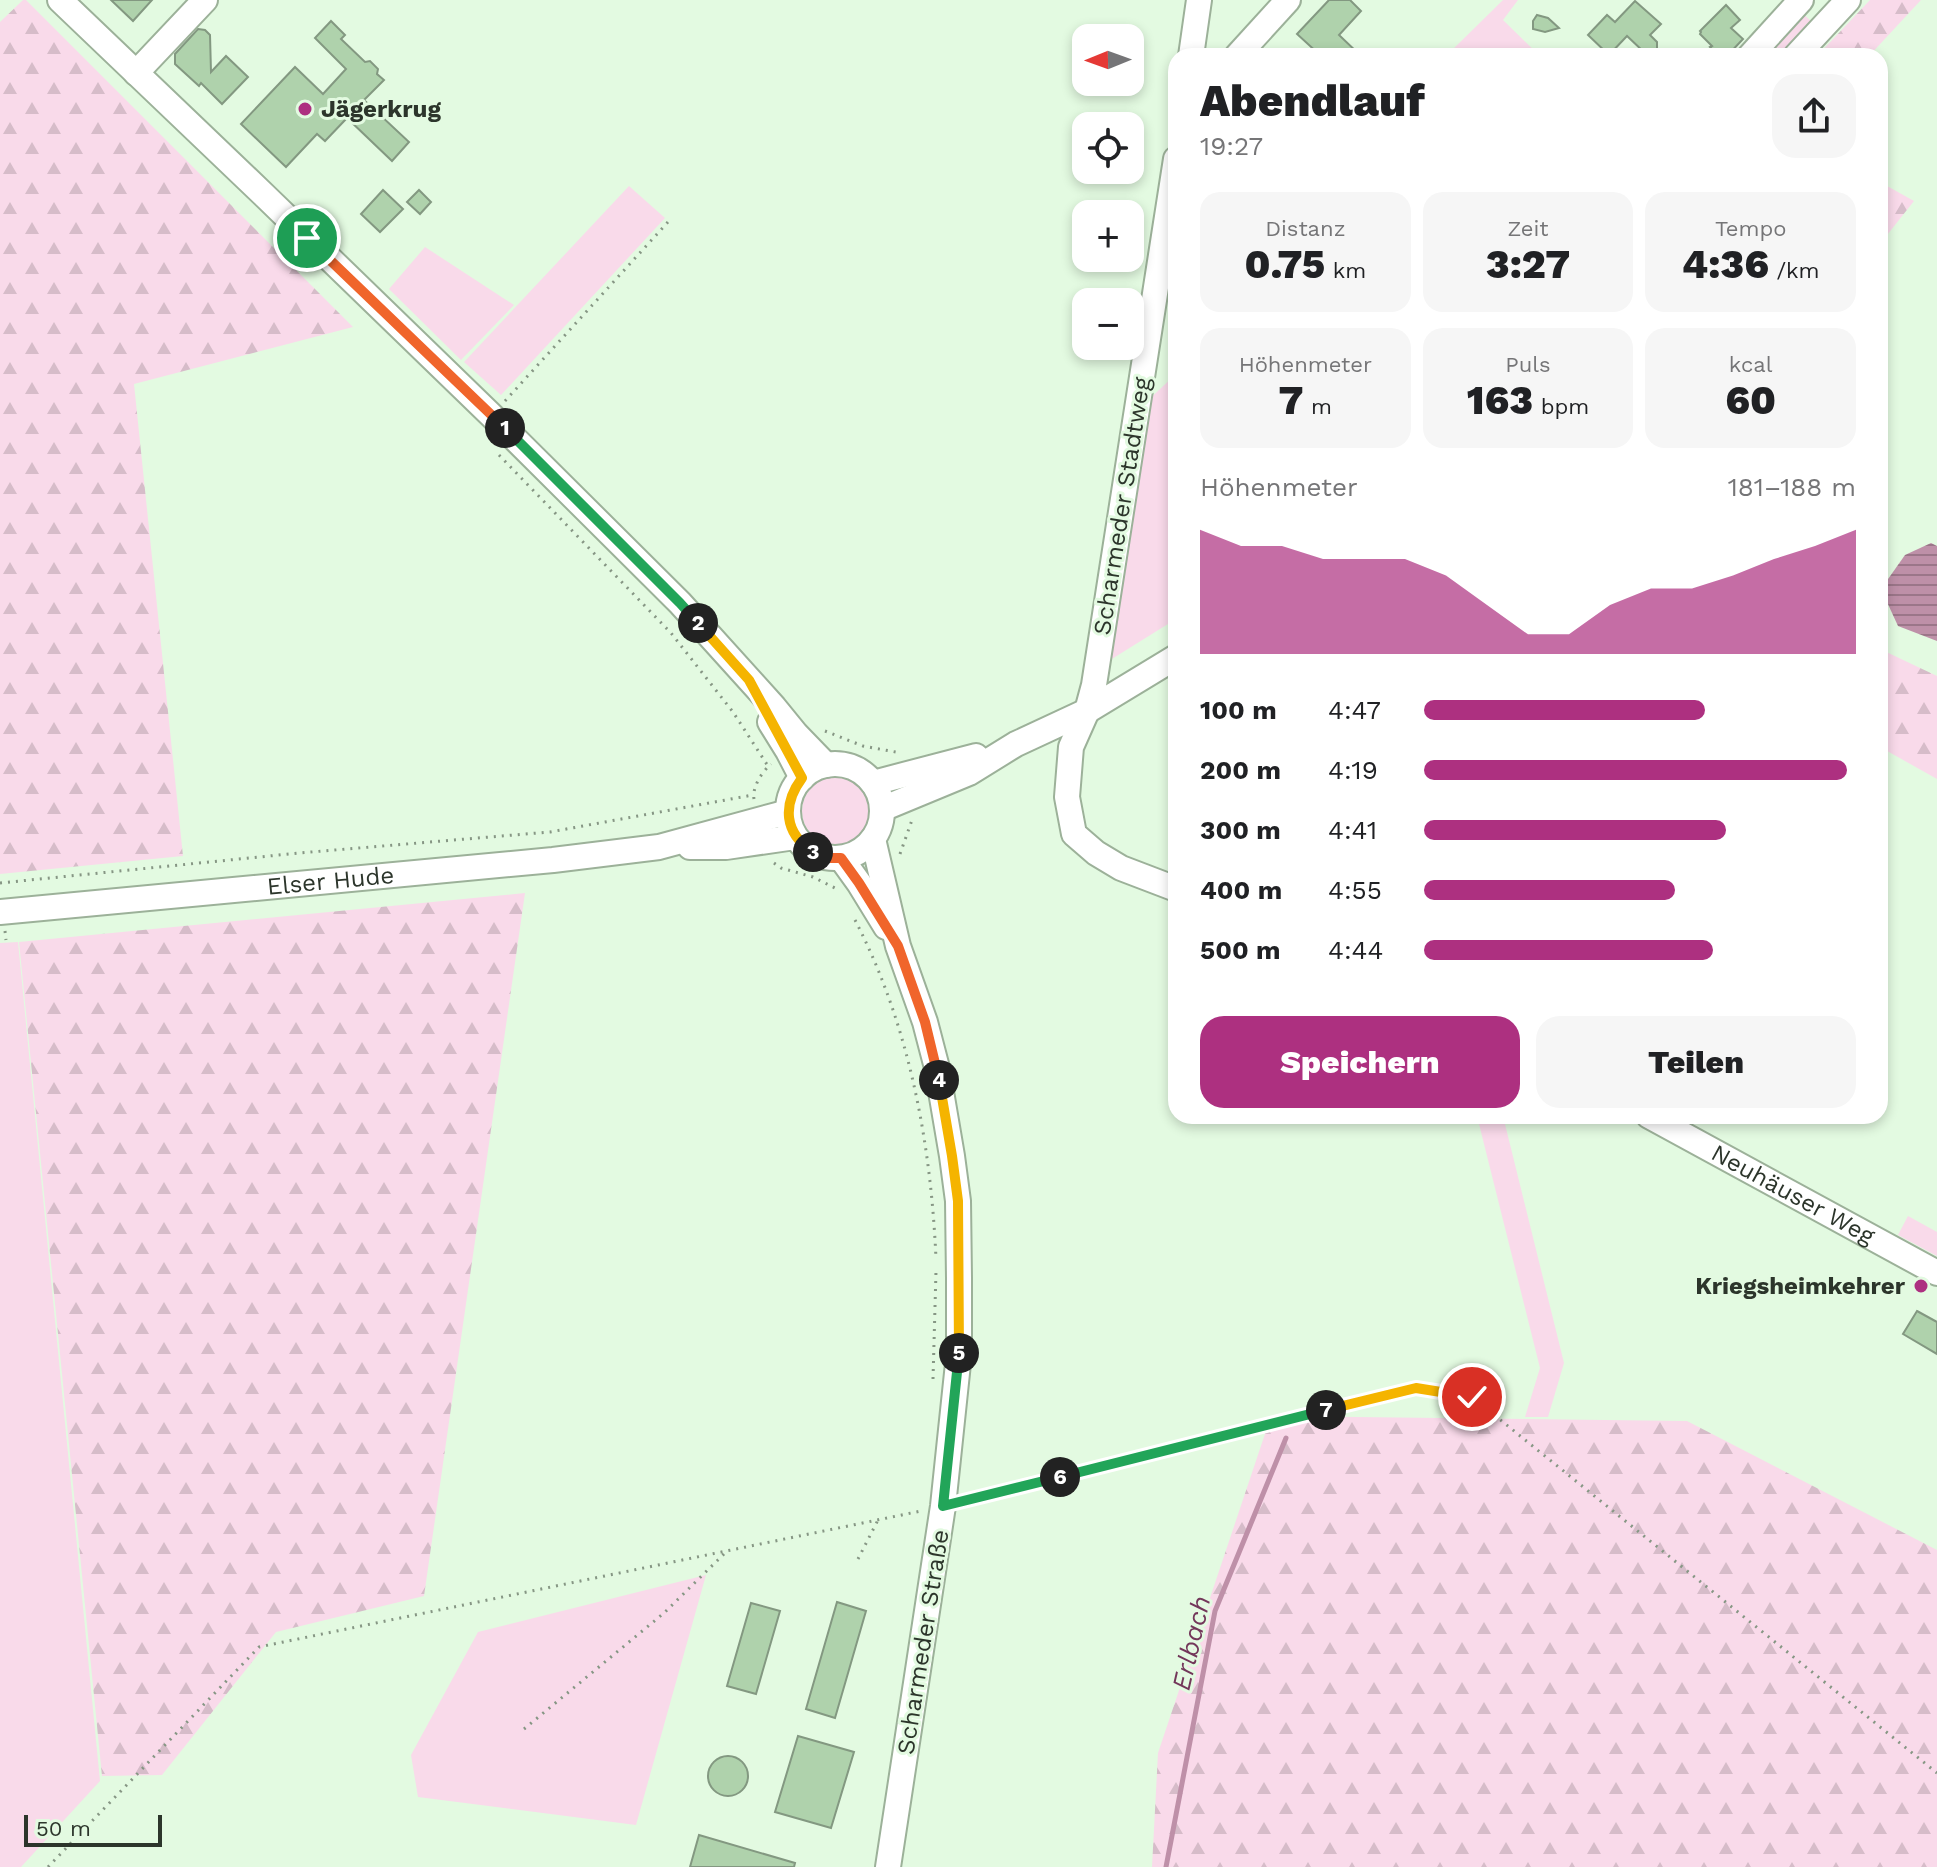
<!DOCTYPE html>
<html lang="de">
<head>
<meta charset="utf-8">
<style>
  :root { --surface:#fff; --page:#f6f6f6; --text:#202124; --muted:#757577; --accent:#ad3080 }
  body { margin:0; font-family:"Work Sans",sans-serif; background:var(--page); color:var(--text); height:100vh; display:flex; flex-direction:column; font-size:30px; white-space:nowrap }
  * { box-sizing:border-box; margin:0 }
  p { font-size:26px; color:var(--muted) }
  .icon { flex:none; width:44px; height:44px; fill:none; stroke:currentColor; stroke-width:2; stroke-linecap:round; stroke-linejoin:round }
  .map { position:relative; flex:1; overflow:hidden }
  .details { position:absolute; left:1168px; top:48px; width:720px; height:1076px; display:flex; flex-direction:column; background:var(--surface); border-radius:24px; box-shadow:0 4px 12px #0003 }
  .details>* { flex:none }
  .needle { width:52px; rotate:269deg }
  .buttons { position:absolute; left:1072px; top:24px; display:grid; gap:16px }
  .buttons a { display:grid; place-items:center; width:72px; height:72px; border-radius:16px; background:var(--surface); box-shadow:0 4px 12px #0003; font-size:40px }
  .scale { position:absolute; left:24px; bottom:20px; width:138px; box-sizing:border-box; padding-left:8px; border:4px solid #2c352b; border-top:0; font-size:22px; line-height:28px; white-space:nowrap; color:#2c352b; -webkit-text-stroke:6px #e3fae1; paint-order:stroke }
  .pin { position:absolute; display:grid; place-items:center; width:68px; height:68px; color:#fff; margin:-34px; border:4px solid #fff; border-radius:50%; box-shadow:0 2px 8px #0007 }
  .km { position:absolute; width:40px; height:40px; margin:-20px; border-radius:50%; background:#222; color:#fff; font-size:22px; line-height:40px; text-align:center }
  .round { display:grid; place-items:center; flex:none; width:84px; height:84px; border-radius:24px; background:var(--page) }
  .overview { display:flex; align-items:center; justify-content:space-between; height:136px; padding:0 32px }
  h1 { font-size:44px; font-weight:800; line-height:60px }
  .stats { display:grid; grid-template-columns:repeat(3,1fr); gap:12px; height:136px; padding:8px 32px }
  .stats div { display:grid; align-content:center; border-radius:20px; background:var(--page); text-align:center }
  .stats b { font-size:40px; font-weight:800 }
  .stats small { font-size:22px; font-weight:400 }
  .stats p { font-size:22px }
  .chart { height:224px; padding:16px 32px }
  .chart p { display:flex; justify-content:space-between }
  .chart svg { width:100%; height:144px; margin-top:8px; fill:var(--accent); opacity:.7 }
  .button { display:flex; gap:16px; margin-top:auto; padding:16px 32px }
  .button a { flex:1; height:92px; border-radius:24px; background:var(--accent); color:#fff; font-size:32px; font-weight:800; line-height:92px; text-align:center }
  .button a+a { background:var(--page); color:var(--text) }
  ul { padding:0 32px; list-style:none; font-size:26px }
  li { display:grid; grid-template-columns:128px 96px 1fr; align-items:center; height:60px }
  li i { height:20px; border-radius:10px; background:var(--accent) }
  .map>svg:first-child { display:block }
  .green { fill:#f9daea }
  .forest { fill:url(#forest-firs) }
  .water { fill:url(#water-rules) }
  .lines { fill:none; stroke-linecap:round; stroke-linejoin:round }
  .stream { stroke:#be90a8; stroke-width:5 }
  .building { fill:#afd2ac; stroke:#839881; stroke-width:2 }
  .minor-casing { stroke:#9cb199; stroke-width:28 }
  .path { stroke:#869684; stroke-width:3; stroke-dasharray:2 6; stroke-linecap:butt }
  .minor { stroke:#fff; stroke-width:24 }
  .split-1-casing { stroke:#fff; stroke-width:16 }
  .split-2-casing { stroke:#fff; stroke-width:16 }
  .split-3-casing { stroke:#fff; stroke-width:16 }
  .split-4-casing { stroke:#fff; stroke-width:16 }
  .split-5-casing { stroke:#fff; stroke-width:16 }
  .split-6-casing { stroke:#fff; stroke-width:16 }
  .split-7-casing { stroke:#fff; stroke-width:16 }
  .split-8-casing { stroke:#fff; stroke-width:16 }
  .split-1 { stroke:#f0652b; stroke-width:10 }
  .split-2 { stroke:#22a559; stroke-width:10 }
  .split-3 { stroke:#f5b400; stroke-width:10 }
  .split-4 { stroke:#f0652b; stroke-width:10 }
  .split-5 { stroke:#f5b400; stroke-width:10 }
  .split-6 { stroke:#22a559; stroke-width:10 }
  .split-7 { stroke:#22a559; stroke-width:10 }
  .split-8 { stroke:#f5b400; stroke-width:10 }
  .poi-dot { fill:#ad3080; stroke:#e3fae1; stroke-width:3 }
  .labels { text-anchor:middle; stroke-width:6; stroke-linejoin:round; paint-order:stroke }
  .poi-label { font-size:24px; font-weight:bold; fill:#2c352b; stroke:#e3fae1; text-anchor:start }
  .street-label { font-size:24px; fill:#2c352b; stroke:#e3fae1 }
  .water-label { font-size:26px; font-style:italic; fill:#73375a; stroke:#e3fae1 }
</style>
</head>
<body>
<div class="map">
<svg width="1937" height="1867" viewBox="0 0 1937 1867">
  <defs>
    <pattern id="forest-firs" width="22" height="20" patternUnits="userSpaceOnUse" patternTransform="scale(2)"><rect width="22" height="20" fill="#f9daea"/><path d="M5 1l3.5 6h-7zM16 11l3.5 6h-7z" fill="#d6bcc9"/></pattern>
    <pattern id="water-rules" width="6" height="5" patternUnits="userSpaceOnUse" patternTransform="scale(2)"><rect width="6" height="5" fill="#be90a8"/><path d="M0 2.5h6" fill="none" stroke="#9b7689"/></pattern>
  </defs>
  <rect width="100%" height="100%" fill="#e3fae1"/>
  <path class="green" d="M 1503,0 L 1518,0 L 1503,20 L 1540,56 L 1446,56 Z
    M 1799,10 L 1813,23 L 1783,56 L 1758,56 Z
    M 629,186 L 665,218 L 501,395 L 464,362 Z
    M 425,247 L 514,305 L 461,360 L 389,289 Z
    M 1176,374 L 1176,619 L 1107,662 L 1143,405 Z
    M802 811a34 34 0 1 1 68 0a34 34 0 1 1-68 0Z
    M 18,942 L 100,1781 L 21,1867 L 0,1867 L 0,943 Z
    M 1477,1116 L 1503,1116 L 1564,1363 L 1548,1417 L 1525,1417 L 1540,1368 Z
    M 1908,1216 L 1937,1232 L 1937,1256 L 1898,1235 Z
    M 706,1575 L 636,1825 L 418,1797 L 411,1755 L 478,1632 Z"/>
  <path class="forest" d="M 23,0 L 26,0 L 353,327 L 134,384 L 183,856 L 0,874 L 0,22 Z
    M 1870,0 L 1921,0 L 1869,56 L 1817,56 Z
    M 1880,182 L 1914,201 L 1880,244 Z
    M 1880,649 L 1937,676 L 1937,779 L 1880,747 Z
    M 525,893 L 424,1596 L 276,1632 L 162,1775 L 102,1776 L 19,942 Z
    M 1271,1416 L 1687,1421 L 1937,1550 L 1937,1867 L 1152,1867 L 1158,1753 Z"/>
  <path class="water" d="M 1931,543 L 1937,546 L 1937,641 L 1898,626 L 1881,589 L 1905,555 Z"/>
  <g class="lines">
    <path class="stream" d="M 1166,1867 L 1215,1611 L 1286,1438"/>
  </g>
  <path class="building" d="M 111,0 L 152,0 L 133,21 Z
    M 1329,0 L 1350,0 L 1361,11 L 1339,35 L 1361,56 L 1321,56 L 1297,34 Z
    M 1635,1 L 1661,24 L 1650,35 L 1657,42 L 1657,49 L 1652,54 L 1646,54 L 1627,36 L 1609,55 L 1588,35 L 1607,15 L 1615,22 Z
    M 1726,5 L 1740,20 L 1731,28 L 1743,39 L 1727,56 L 1719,56 L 1710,47 L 1712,46 L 1700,34 L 1701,32 L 1700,31 Z
    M 1537,15 L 1548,18 L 1559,28 L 1545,32 L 1533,29 L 1533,21 Z
    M 331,21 L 345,35 L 341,39 L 365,62 L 370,61 L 378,69 L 377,74 L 384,80 L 364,100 L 409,142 L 392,161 L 347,118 L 325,141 L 317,134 L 286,167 L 241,124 L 295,67 L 323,94 L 346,69 L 315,38 Z
    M 198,29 L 205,30 L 210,35 L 211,72 L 226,56 L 248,77 L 222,104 L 201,83 L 199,86 L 175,64 L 175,54 Z
    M 383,190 L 403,209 L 380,232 L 361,214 Z
    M 419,190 L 431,202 L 420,214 L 407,202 Z
    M 1917,1311 L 1937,1322 L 1937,1354 L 1903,1334 Z
    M 837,1602 L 866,1611 L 835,1718 L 806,1709 Z
    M 751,1603 L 780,1611 L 756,1694 L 727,1686 Z
    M 798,1736 L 854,1752 L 831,1828 L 775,1812 Z
    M708 1776a20 20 0 1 1 40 0a20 20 0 1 1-40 0Z
    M 699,1835 L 795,1863 L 794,1867 L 690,1867 Z"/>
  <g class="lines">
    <defs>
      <g id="minor">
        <path d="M 60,0 L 264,195 L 492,416 L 680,603 L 774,707 L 796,734 L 826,765"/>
        <path d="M 1191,56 L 1199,0"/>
        <path d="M 1237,56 L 1288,0"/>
        <path d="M 1750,56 L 1801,0"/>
        <path d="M 1796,56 L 1848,0"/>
        <path d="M 136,73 L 205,0"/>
        <path d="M 1176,159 L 1094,685 L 1087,711 L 1071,747 L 1067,797 L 1074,834 L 1096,853 L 1121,868 L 1176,889"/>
        <path d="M 770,722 L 788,751 L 802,778"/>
        <circle cx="835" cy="811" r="47"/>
        <path d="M 873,783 L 976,756"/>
        <path d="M 882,809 L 969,773 L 1016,744 L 1087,711 L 1176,657"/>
        <path d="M 873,839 L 898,946 L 925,1022 L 937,1068 L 952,1156 L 958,1201 L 959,1278 L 959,1354 L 943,1506 L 888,1867"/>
        <path d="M 690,847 L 726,847 L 795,837"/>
        <path d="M 841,858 L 859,883 L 886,927"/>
        <path id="s1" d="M 0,912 L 553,860 L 659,847 L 788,812"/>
        <path id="s2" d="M 1649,1116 L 1937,1273"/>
      </g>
    </defs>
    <use href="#minor" class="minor-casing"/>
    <path class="path" d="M 505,401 L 668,222
      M 499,455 L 671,633 L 733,712 L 768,766
      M 825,731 L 863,746 L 901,753
      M 754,799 C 752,787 762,772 771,764
      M 900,854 L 912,820
      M 774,863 L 781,868 L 813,877 L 837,889
      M 0,883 L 299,853 L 550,832 L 753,795
      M 855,920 C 909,1024 931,1143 936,1259
      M 5,931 L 6,940
      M 933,1379 L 936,1271
      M 963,1501 L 1416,1388 L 1472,1397 L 1937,1773
      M 858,1559 L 878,1520
      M 524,1729 L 664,1613 L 727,1551
      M 48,1867 L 259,1647 L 921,1511"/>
    <use href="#minor" class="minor"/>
  </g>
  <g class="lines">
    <defs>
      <path id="split-1" d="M 307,238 L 505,428"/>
      <path id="split-2" d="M 505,428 L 680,603 L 698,623"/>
      <path id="split-3" d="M 698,623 L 749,680 L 802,778 C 782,805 784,833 813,852"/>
      <path id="split-4" d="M 813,852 L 831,858 L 841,858 L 859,883 L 898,946 L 925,1022 L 939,1080"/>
      <path id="split-5" d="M 939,1080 L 952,1156 L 958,1201 L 959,1353"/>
      <path id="split-6" d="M 959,1353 L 943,1506 L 1060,1477"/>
      <path id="split-7" d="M 1060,1477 L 1326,1410"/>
      <path id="split-8" d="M 1326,1410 L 1416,1388 L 1472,1397"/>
    </defs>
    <use href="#split-1" class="split-1-casing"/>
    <use href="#split-2" class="split-2-casing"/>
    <use href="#split-3" class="split-3-casing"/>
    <use href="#split-4" class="split-4-casing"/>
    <use href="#split-5" class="split-5-casing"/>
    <use href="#split-6" class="split-6-casing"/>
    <use href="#split-7" class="split-7-casing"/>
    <use href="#split-8" class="split-8-casing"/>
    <use href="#split-1" class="split-1"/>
    <use href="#split-2" class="split-2"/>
    <use href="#split-3" class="split-3"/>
    <use href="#split-4" class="split-4"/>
    <use href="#split-5" class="split-5"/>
    <use href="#split-6" class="split-6"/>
    <use href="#split-7" class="split-7"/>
    <use href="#split-8" class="split-8"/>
  </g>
  <g class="poi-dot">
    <circle cx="305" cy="109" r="8"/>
    <circle cx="1921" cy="1286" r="8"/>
  </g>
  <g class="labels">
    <g class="poi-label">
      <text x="321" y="117">Jägerkrug</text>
      <text x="1905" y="1294" text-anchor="end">Kriegsheimkehrer</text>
    </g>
    <g class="street-label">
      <text transform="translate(1122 506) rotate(-81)" y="8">Scharmeder Stadtweg</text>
      <text dy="8" stroke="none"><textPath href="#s1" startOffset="332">Elser Hude</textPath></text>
      <text dy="8" stroke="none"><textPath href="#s2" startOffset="164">Neuhäuser Weg</textPath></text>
      <text transform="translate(923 1642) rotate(-81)" y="8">Scharmeder Straße</text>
    </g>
    <g class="water-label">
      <text transform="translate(1191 1643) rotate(-77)" y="9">Erlbach</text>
    </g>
  </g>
</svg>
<div class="buttons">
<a><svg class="needle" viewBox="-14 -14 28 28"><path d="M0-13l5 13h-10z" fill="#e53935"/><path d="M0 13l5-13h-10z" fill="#757577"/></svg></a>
<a><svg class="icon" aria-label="locate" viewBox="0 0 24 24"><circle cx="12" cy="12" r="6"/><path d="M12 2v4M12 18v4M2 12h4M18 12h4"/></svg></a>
<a>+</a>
<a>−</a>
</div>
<div class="scale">50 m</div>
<div class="pin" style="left:307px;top:238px;background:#1e9e55"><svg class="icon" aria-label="arrive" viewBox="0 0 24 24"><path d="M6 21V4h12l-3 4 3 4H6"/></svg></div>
<div class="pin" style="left:1472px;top:1397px;background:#d93025"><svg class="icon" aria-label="check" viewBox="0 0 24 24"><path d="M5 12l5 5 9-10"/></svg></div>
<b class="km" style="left:505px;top:428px">1</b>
<b class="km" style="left:698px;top:623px">2</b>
<b class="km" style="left:813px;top:852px">3</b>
<b class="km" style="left:939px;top:1080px">4</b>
<b class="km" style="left:959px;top:1353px">5</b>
<b class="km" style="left:1060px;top:1477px">6</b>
<b class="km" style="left:1326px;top:1410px">7</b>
<section class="details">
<div class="overview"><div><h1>Abendlauf</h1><p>19:27</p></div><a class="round"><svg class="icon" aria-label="share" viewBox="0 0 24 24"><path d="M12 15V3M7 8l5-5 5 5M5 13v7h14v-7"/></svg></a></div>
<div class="stats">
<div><p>Distanz</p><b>0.75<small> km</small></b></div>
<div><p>Zeit</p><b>3:27</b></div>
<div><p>Tempo</p><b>4:36<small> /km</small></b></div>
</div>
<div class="stats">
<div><p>Höhenmeter</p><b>7<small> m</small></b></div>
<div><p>Puls</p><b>163<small> bpm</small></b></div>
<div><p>kcal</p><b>60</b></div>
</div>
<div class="chart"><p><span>Höhenmeter</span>181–188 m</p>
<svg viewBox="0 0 160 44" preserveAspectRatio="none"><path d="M0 44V6L10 11L20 11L30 15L40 15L50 15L60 20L70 29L80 38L90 38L100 29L110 24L120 24L130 20L140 15L150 11L160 6V44z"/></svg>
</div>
<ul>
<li><b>100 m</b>4:47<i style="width:65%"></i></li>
<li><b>200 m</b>4:19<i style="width:98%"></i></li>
<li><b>300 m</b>4:41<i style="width:70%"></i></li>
<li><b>400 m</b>4:55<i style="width:58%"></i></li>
<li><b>500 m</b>4:44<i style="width:67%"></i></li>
</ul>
<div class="button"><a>Speichern</a><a>Teilen</a></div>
</section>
</div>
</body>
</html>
